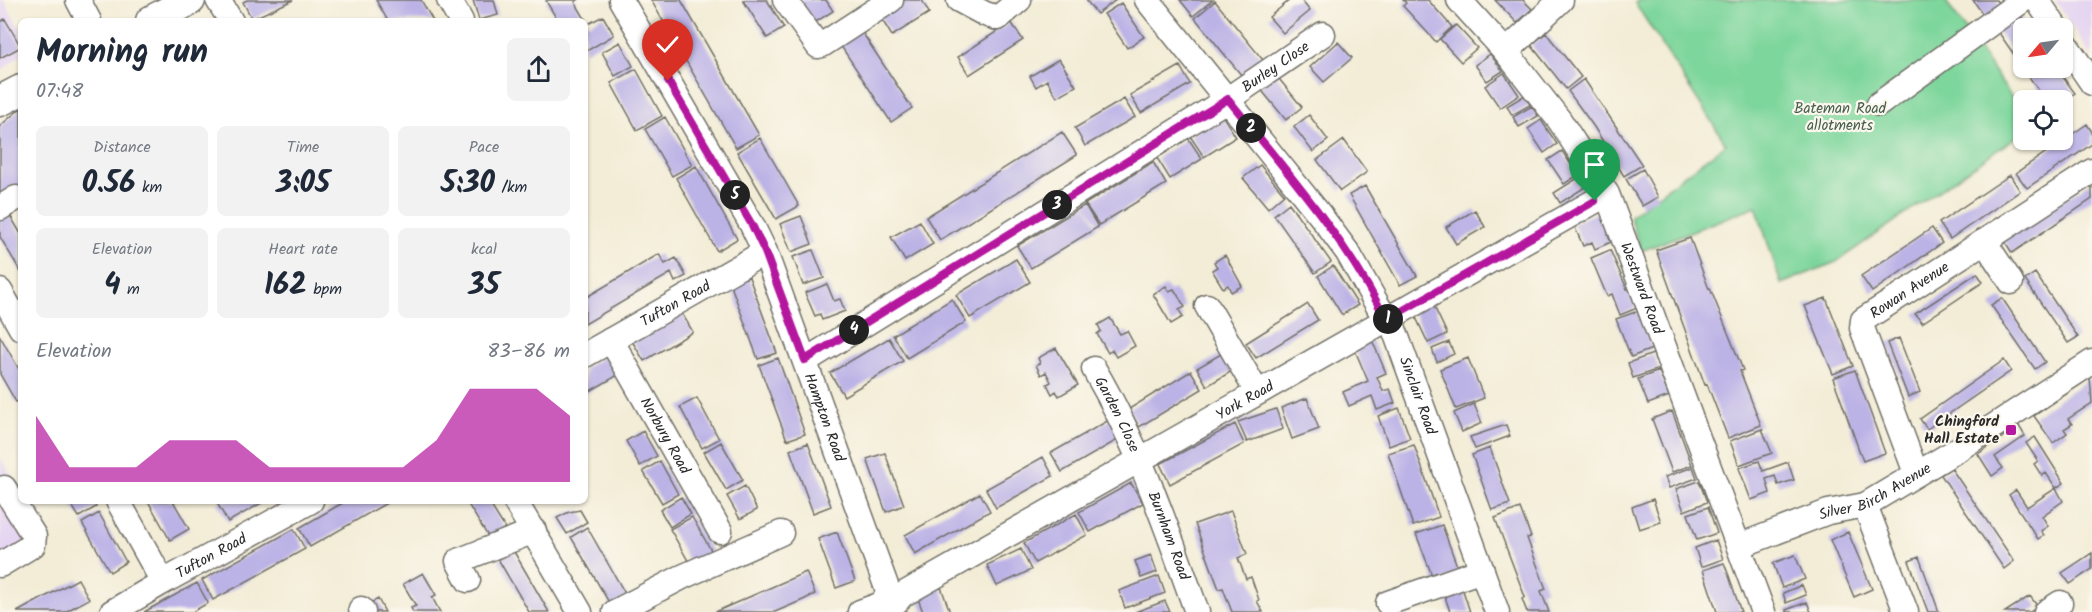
<!DOCTYPE html>
<html lang="en">
<head>
<meta charset="utf-8">
<style>
  :root { --surface:#fff; --page:#f2f2f3; --text:#1f2937; --muted:#747a83; --accent:#b5179e }
  body { margin:0; font-family:Kalam,sans-serif; background:var(--page); color:var(--text); height:100vh; display:flex; flex-direction:column; font-size:22px; white-space:nowrap }
  * { box-sizing:border-box; margin:0 }
  p { font-size:20px; color:var(--muted) }
  .icon { flex:none; width:33px; height:33px; fill:none; stroke:currentColor; stroke-width:2; stroke-linecap:round; stroke-linejoin:round }
  .map { position:relative; flex:1; overflow:hidden }
  .side { position:absolute; left:18px; top:18px; width:570px; height:486px; display:flex; flex-direction:column; background:var(--surface); border-radius:9px; box-shadow:0 2px 4px #0004 }
  .side>* { flex:none }
  .needle { width:39px; rotate:241deg }
  .fabs { position:absolute; left:2013px; top:18px; display:grid; gap:12px }
  .fabs a { display:grid; place-items:center; width:60px; height:60px; border-radius:9px; background:var(--surface); box-shadow:0 2px 4px #0004; font-size:30px }
  .pin { position:absolute; display:grid; place-items:center; width:51px; height:51px; color:#fff; margin:-62px -26px; border-radius:50% 50% 50% 0; rotate:-45deg; box-shadow:0 0 6px #0007 }
  .pin .icon { rotate:45deg }
  .km { position:absolute; width:30px; height:30px; margin:-15px; border-radius:50%; background:#222; color:#fff; font-size:16px; line-height:30px; text-align:center }
  .round { display:grid; place-items:center; flex:none; width:63px; height:63px; border-radius:9px; background:var(--page) }
  .summary { display:flex; align-items:center; justify-content:space-between; height:102px; padding:0 18px }
  h1 { font-size:33px; font-weight:800; line-height:45px }
  .metrics { display:grid; grid-template-columns:repeat(3,1fr); gap:9px; height:102px; padding:6px 18px }
  .metrics div { display:grid; align-content:center; border-radius:9px; background:var(--page); text-align:center }
  .metrics b { font-size:30px; font-weight:800 }
  .metrics small { font-size:16px; font-weight:400 }
  .metrics p { font-size:16px }
  .chart { height:168px; padding:12px 18px }
  .chart p { display:flex; justify-content:space-between }
  .chart svg { width:100%; height:108px; margin-top:6px; fill:var(--accent); opacity:.7 }
  .map>svg:first-child { display:block }
  .built { fill:#e4d3f2 }
  .green { fill:#7dd69b; stroke:#548063; stroke-width:1.5 }
  .building { fill:#bbb2e6 }
  .lines { fill:none; stroke-linecap:round; stroke-linejoin:round }
  .minor-casing { stroke:#716f67; stroke-width:27 }
  .major-casing { stroke:#716f67; stroke-width:33 }
  .minor { stroke:#fff; stroke-width:24 }
  .major { stroke:#fff; stroke-width:30 }
  .route-casing { stroke:#fff; stroke-width:12 }
  .route { stroke:#b5179e; stroke-width:8 }
  .poi-dot { fill:#b5179e; stroke:#fbf7ec; stroke-width:2 }
  .labels { text-anchor:middle; stroke-width:4.5; stroke-linejoin:round; paint-order:stroke }
  .street-label { font-size:15px; fill:#2b2b2b; stroke:#fbf7ec }
  .park-label { font-size:15px; fill:#445e4d; stroke:#fbf7ec }
  .poi-label { font-size:15px; font-weight:bold; fill:#2b2b2b; stroke:#fbf7ec; text-anchor:end }
</style>
</head>
<body>
<div class="map">
<svg width="2092" height="612" viewBox="0 0 2092 612">
  <rect width="100%" height="100%" fill="#fbf7ec"/>
  <filter id="ink" filterUnits="userSpaceOnUse"><feTurbulence type="fractalNoise" baseFrequency=".0167" numOctaves="2"/><feDisplacementMap in="SourceGraphic" scale="12" xChannelSelector="R" yChannelSelector="G"/><feConvolveMatrix kernelMatrix="1 2 1 2 8 2 1 2 1" color-interpolation-filters="sRGB"/></filter>
  <filter id="wash" filterUnits="userSpaceOnUse"><feTurbulence type="fractalNoise" baseFrequency=".008" numOctaves="4" result="noise"/><feDisplacementMap in="SourceGraphic" scale="24" xChannelSelector="R" yChannelSelector="G"/><feGaussianBlur stdDeviation="1.35" result="paint"/><feColorMatrix in="noise" values="0 0 0 0 0 0 0 0 0 0 0 0 0 0 0 0 0 1.4 0 .05"/><feComposite in="paint" operator="in"/></filter>
  <g filter="url(#wash)">
    <rect width="100%" height="100%" fill="#f3edd7"/>
    <path class="built" d="M 0,0 L 4,0 L 21,31 L 21,54 L 0,72 Z
      M 2055,0 L 2092,0 L 2092,57 Z
      M 0,457 L 21,492 L 21,501 L 26,501 L 51,542 L 0,570 Z"/>
    <path class="green" d="M 1639,0 L 1945,0 L 2023,114 L 2023,132 L 1836,262 L 1781,284 L 1756,206 L 1641,251 L 1630,216 L 1726,144 L 1635,3 Z"/>
    <g id="blocks">
      <path class="building" d="M 247,0 L 293,0 L 252,19 L 243,2 Z
        M 376,0 L 421,0 L 433,21 L 388,21 Z
        M 473,0 L 494,0 L 498,15 L 479,20 Z
        M 549,0 L 578,0 L 575,2 L 588,24 L 603,16 L 614,35 L 585,52 L 585,21 L 558,21 L 546,1 Z
        M 651,0 L 681,0 L 759,135 L 736,148 Z
        M 743,0 L 767,0 L 784,28 L 767,38 Z
        M 799,0 L 826,0 L 833,11 L 814,23 Z
        M 904,0 L 922,0 L 929,13 L 892,36 L 879,15 Z
        M 1086,0 L 1116,0 L 1097,14 Z
        M 1180,0 L 1213,0 L 1193,16 Z
        M 1290,0 L 1301,0 L 1310,11 L 1283,33 L 1269,17 Z
        M 1403,0 L 1428,0 L 1452,27 L 1436,42 L 1403,6 L 1406,3 Z
        M 1495,0 L 1523,0 L 1532,9 L 1517,23 Z
        M 1973,0 L 1996,0 L 2005,13 L 1989,23 Z
        M 1215,1 L 1263,60 L 1242,76 L 1195,18 Z
        M 1121,3 L 1144,37 L 1127,48 L 1104,14 Z
        M 2020,15 L 2029,28 L 2024,28 L 2024,68 L 2056,68 L 2075,93 L 2062,102 L 2062,100 L 2045,100 L 1997,30 Z
        M 5,19 L 21,47 L 0,58 L 0,22 Z
        M 1011,22 L 1023,40 L 969,75 L 958,57 Z
        M 1456,25 L 1477,48 L 1461,62 L 1440,39 Z
        M 858,26 L 912,108 L 891,122 L 837,40 Z
        M 1546,33 L 1581,77 L 1566,89 L 1531,45 Z
        M 620,42 L 633,66 L 615,76 L 602,52 Z
        M 1338,42 L 1352,58 L 1324,82 L 1310,67 Z
        M 1490,54 L 1503,71 L 1487,81 L 1475,65 Z
        M 1059,59 L 1076,86 L 1057,97 L 1047,80 L 1036,87 L 1030,76 Z
        M 1180,66 L 1190,84 L 1141,113 L 1130,95 Z
        M 636,69 L 662,116 L 637,130 L 611,83 Z
        M 1504,73 L 1519,95 L 1500,108 L 1485,86 Z
        M 1275,74 L 1302,107 L 1286,120 L 1259,87 Z
        M 1584,79 L 1642,165 L 1624,176 L 1594,127 L 1568,91 Z
        M 1525,95 L 1530,105 L 1512,115 L 1507,106 Z
        M 1124,99 L 1135,117 L 1085,146 L 1075,128 Z
        M 1532,106 L 1538,116 L 1519,127 L 1513,117 Z
        M 21,108 L 21,193 L 5,202 L 0,193 L 0,126 Z
        M 1222,115 L 1236,137 L 1204,157 L 1190,136 Z
        M 1309,115 L 1328,140 L 1313,152 L 1294,127 Z
        M 665,117 L 692,165 L 672,176 L 645,129 Z
        M 1541,120 L 1557,144 L 1544,153 L 1528,129 Z
        M 2087,124 L 2092,132 L 2092,144 L 2027,188 L 2016,173 Z
        M 1062,132 L 1077,155 L 940,240 L 926,217 Z
        M 760,138 L 799,206 L 776,219 L 737,152 Z
        M 1188,138 L 1202,159 L 1170,179 L 1157,158 Z
        M 1344,140 L 1367,172 L 1340,191 L 1317,160 Z
        M 1562,151 L 1578,175 L 1564,184 L 1548,160 Z
        M 1153,162 L 1166,184 L 1099,225 L 1085,204 Z
        M 1260,165 L 1284,194 L 1268,208 L 1243,178 Z
        M 696,166 L 737,239 L 717,251 L 676,178 Z
        M 1643,169 L 1658,197 L 1642,206 L 1626,179 Z
        M 2010,175 L 2020,191 L 1950,239 L 1939,223 Z
        M 1581,176 L 1587,186 L 1560,203 L 1554,193 Z
        M 2089,183 L 2092,188 L 2092,199 L 2012,253 L 2004,240 Z
        M 1365,186 L 1417,276 L 1400,285 L 1349,195 Z
        M 1289,203 L 1331,262 L 1315,273 L 1274,215 Z
        M 1085,205 L 1098,227 L 1031,268 L 1017,246 Z
        M 7,210 L 21,234 L 21,272 L 0,237 L 0,215 Z
        M 1475,210 L 1485,227 L 1456,244 L 1446,227 Z
        M 1601,211 L 1611,234 L 1608,235 L 1611,242 L 1595,249 L 1592,242 L 1583,246 L 1573,223 Z
        M 801,216 L 812,244 L 791,252 L 780,224 Z
        M 920,221 L 933,244 L 905,261 L 891,237 Z
        M 1932,228 L 1942,243 L 1872,292 L 1861,276 Z
        M 1690,238 L 1709,289 L 1710,288 L 1743,370 L 1740,371 L 1761,425 L 1728,438 L 1707,384 L 1705,385 L 1656,250 Z
        M 813,250 L 824,278 L 803,285 L 793,257 Z
        M 1610,250 L 1627,289 L 1630,288 L 1637,308 L 1620,315 L 1612,294 L 1607,296 L 1591,258 Z
        M 659,254 L 665,264 L 676,258 L 686,276 L 675,282 L 671,273 L 585,324 L 585,298 Z
        M 1225,255 L 1242,286 L 1231,292 L 1228,285 L 1223,288 L 1212,270 L 1217,267 L 1214,262 Z
        M 1016,259 L 1030,282 L 970,318 L 956,295 Z
        M 1333,266 L 1358,305 L 1342,315 L 1318,276 Z
        M 1977,273 L 1983,282 L 1922,323 L 1915,314 Z
        M 2035,273 L 2078,337 L 2068,343 L 2025,280 Z
        M 749,277 L 777,353 L 758,359 L 730,283 Z
        M 827,284 L 834,301 L 840,299 L 845,311 L 822,320 L 820,314 L 815,316 L 805,293 Z
        M 1166,286 L 1169,291 L 1174,289 L 1185,307 L 1179,310 L 1183,317 L 1171,324 L 1153,294 Z
        M 1826,298 L 1853,366 L 1833,374 L 1805,306 Z
        M 2002,298 L 2045,362 L 2035,369 L 1991,305 Z
        M 952,299 L 966,322 L 907,358 L 893,335 Z
        M 1431,300 L 1447,334 L 1428,343 L 1412,309 Z
        M 1308,304 L 1318,320 L 1256,358 L 1246,343 Z
        M 1638,311 L 1652,349 L 1631,357 L 1616,319 Z
        M 681,312 L 693,332 L 644,361 L 632,341 Z
        M 1110,318 L 1120,334 L 1127,331 L 1135,346 L 1116,357 L 1112,350 L 1108,353 L 1097,334 L 1101,331 L 1098,325 Z
        M 0,336 L 21,373 L 21,400 L 16,402 L 0,374 Z
        M 889,338 L 903,361 L 844,396 L 830,373 Z
        M 1899,338 L 1920,392 L 1908,397 L 1887,343 Z
        M 1372,340 L 1386,373 L 1377,377 L 1383,391 L 1390,389 L 1395,403 L 1377,410 L 1372,396 L 1349,406 L 1343,392 L 1368,381 L 1354,348 Z
        M 1449,342 L 1454,354 L 1437,362 L 1432,349 Z
        M 1056,348 L 1078,385 L 1059,396 L 1056,391 L 1052,394 L 1047,384 L 1051,382 L 1046,372 L 1041,375 L 1036,365 L 1040,363 L 1038,358 Z
        M 1226,351 L 1237,368 L 1207,386 L 1197,368 Z
        M 609,354 L 620,374 L 585,394 L 585,368 Z
        M 1653,354 L 1659,369 L 1633,378 L 1628,363 Z
        M 778,358 L 805,434 L 787,440 L 759,365 Z
        M 1468,358 L 1484,398 L 1456,409 L 1440,369 Z
        M 2004,360 L 2011,371 L 1927,429 L 1920,419 Z
        M 1855,370 L 1885,453 L 1863,461 L 1833,378 Z
        M 1191,371 L 1202,389 L 1139,427 L 1129,409 Z
        M 1659,371 L 1669,396 L 1648,404 L 1638,379 Z
        M 2090,378 L 2092,403 L 2068,419 L 2072,424 L 2064,429 L 2067,433 L 2053,443 L 2034,416 Z
        M 697,398 L 719,439 L 702,448 L 680,407 Z
        M 1307,398 L 1319,429 L 1292,439 L 1281,408 Z
        M 1474,404 L 1482,423 L 1462,432 L 1454,413 Z
        M 1399,408 L 1410,438 L 1389,446 L 1378,416 Z
        M 1276,409 L 1283,429 L 1247,442 L 1238,422 Z
        M 1672,411 L 1692,465 L 1672,472 L 1652,419 Z
        M 1116,416 L 1126,435 L 1062,472 L 1051,453 Z
        M 1235,424 L 1244,444 L 1170,484 L 1160,464 Z
        M 1506,425 L 1510,436 L 1475,449 L 1470,437 Z
        M 2019,426 L 2025,436 L 1995,457 L 2003,468 L 1992,476 L 1978,454 Z
        M 1762,429 L 1772,453 L 1739,465 L 1730,441 Z
        M 643,431 L 657,456 L 640,466 L 626,441 Z
        M 2035,437 L 2064,483 L 2056,488 L 2046,473 L 2042,476 L 2034,464 L 2038,461 L 2026,443 Z
        M 721,442 L 743,480 L 726,490 L 704,452 Z
        M 808,443 L 831,506 L 813,513 L 790,450 Z
        M 1414,445 L 1439,517 L 1413,526 L 1388,453 Z
        M 1490,448 L 1510,504 L 1492,510 L 1472,455 Z
        M 885,453 L 904,505 L 886,512 L 867,459 Z
        M 1043,457 L 1053,476 L 996,508 L 986,489 Z
        M 660,461 L 678,494 L 662,503 L 643,471 Z
        M 1759,461 L 1763,471 L 1788,462 L 1794,480 L 1778,485 L 1775,476 L 1766,479 L 1770,493 L 1751,500 L 1739,468 Z
        M 1693,467 L 1697,478 L 1669,488 L 1665,477 Z
        M 1951,468 L 2014,561 L 2004,569 L 1941,475 Z
        M 1699,481 L 1707,502 L 1684,511 L 1676,489 Z
        M 1131,483 L 1143,503 L 1090,532 L 1079,512 Z
        M 745,486 L 757,510 L 740,519 L 727,496 Z
        M 2056,488 L 2063,501 L 2042,516 L 2048,526 L 2041,531 L 2044,535 L 2038,539 L 2009,495 L 2016,490 L 2027,507 Z
        M 980,493 L 990,511 L 915,554 L 905,535 Z
        M 681,497 L 691,514 L 670,527 L 660,510 Z
        M 1653,499 L 1661,522 L 1639,529 L 1632,507 Z
        M 69,501 L 92,501 L 96,507 L 79,517 Z
        M 148,501 L 173,501 L 189,529 L 170,540 Z
        M 221,501 L 265,501 L 228,522 L 217,503 Z
        M 346,501 L 390,501 L 310,547 L 299,528 Z
        M 466,501 L 488,501 L 505,528 L 489,538 Z
        M 1708,507 L 1717,533 L 1697,540 L 1688,514 Z
        M 1520,508 L 1531,537 L 1527,538 L 1546,589 L 1541,591 L 1549,612 L 1527,612 L 1522,599 L 1525,597 L 1495,518 Z
        M 580,510 L 587,522 L 567,534 L 557,518 L 569,512 Z
        M 1231,511 L 1247,554 L 1238,558 L 1246,579 L 1251,577 L 1259,600 L 1257,601 L 1263,612 L 1232,612 L 1223,588 L 1219,589 L 1195,524 Z
        M 99,513 L 126,562 L 110,572 L 82,523 Z
        M 1076,514 L 1087,535 L 1035,563 L 1024,543 Z
        M 692,517 L 712,552 L 690,564 L 670,529 Z
        M 1442,525 L 1460,574 L 1435,583 L 1416,534 Z
        M 587,527 L 627,597 L 611,606 L 571,537 Z
        M 294,529 L 305,549 L 213,600 L 202,580 Z
        M 837,532 L 855,581 L 836,588 L 818,539 Z
        M 1848,532 L 1872,589 L 1854,597 L 1830,540 Z
        M 1716,540 L 1723,559 L 1701,567 L 1695,548 Z
        M 1021,549 L 1031,570 L 997,586 L 987,565 Z
        M 513,550 L 549,612 L 529,612 L 498,559 Z
        M 2092,553 L 2092,569 L 2070,584 L 2062,573 Z
        M 1151,555 L 1157,572 L 1141,578 L 1135,561 Z
        M 1795,555 L 1805,579 L 1782,588 L 1773,563 Z
        M 1919,557 L 1939,612 L 1928,612 L 1917,583 L 1909,561 Z
        M 1724,563 L 1729,576 L 1741,612 L 1717,612 L 1703,570 Z
        M 806,572 L 815,594 L 803,600 L 775,612 L 715,612 Z
        M 423,573 L 436,595 L 432,597 L 440,612 L 413,612 L 411,608 L 416,606 L 403,584 Z
        M 1159,576 L 1165,593 L 1125,608 L 1119,591 Z
        M 78,579 L 89,599 L 74,607 L 65,612 L 17,612 Z
        M 1460,581 L 1470,612 L 1450,612 L 1442,587 Z
        M 197,583 L 208,603 L 192,612 L 144,612 Z
        M 1802,585 L 1806,595 L 1786,603 L 1783,593 Z
        M 941,587 L 950,612 L 923,612 L 917,596 Z
        M 2030,596 L 2038,607 L 2030,612 L 2005,612 Z
        M 378,599 L 385,612 L 371,612 L 367,605 Z
        M 1165,601 L 1170,612 L 1135,612 Z
        M 1807,602 L 1811,612 L 1787,612 L 1786,610 Z"/>
    </g>
  </g>
  <g filter="url(#ink)">
    <use href="#blocks" fill-opacity="0" stroke="#716f67" stroke-width="1.5"/>
    <g class="lines">
      <defs>
        <g id="minor">
          <path d="M 78,0 L 89,21"/>
          <path d="M 218,0 L 231,21"/>
          <path d="M 449,0 L 461,21"/>
          <path id="s1" d="M 621,0 L 752,225 L 765,252 L 888,591 L 886,598"/>
          <path d="M 785,0 L 818,46 L 822,45 L 891,0"/>
          <path d="M 959,0 L 985,14 L 998,18 L 1019,0"/>
          <path id="s2" d="M 1147,0 L 1320,215 L 1348,253 L 1386,320 L 1394,329 L 1497,612"/>
          <path id="s3" d="M 1459,0 L 1506,52 L 1560,121 L 1607,194 L 1763,612"/>
          <path d="M 2037,0 L 2056,28"/>
          <path d="M 2062,39 L 2092,83"/>
          <path d="M 1506,52 L 1561,0"/>
          <path d="M 1879,104 L 2023,0"/>
          <path d="M 0,208 L 16,198"/>
          <path d="M 1984,241 L 2011,282"/>
          <path d="M 0,291 L 21,328"/>
          <path d="M 1207,306 L 1257,392"/>
          <path id="s4" d="M 611,340 L 720,531"/>
          <path id="s5" d="M 585,355 L 765,252"/>
          <path id="s6" d="M 805,361 L 1228,99 L 1323,34"/>
          <path id="s7" d="M 1094,369 C 1139,446 1167,529 1197,612"/>
          <path id="s8" d="M 1916,473 L 1862,328 L 1863,320 L 2092,171"/>
          <path d="M 118,501 L 163,582"/>
          <path d="M 515,501 L 580,612"/>
          <path d="M 1865,505 L 1906,612"/>
          <path id="s9" d="M 1739,546 L 1828,512 L 1865,505 L 1957,450 L 2092,362"/>
          <path d="M 0,565 L 33,545 L 34,536 L 4,488"/>
          <path d="M 468,580 L 458,561 L 534,531"/>
          <path id="s10" d="M 897,601 L 902,595 L 1595,201"/>
          <path d="M 1388,603 L 1482,570"/>
          <path d="M 361,609 L 363,612"/>
          <path id="s11" d="M 112,612 L 163,582 L 311,501"/>
          <path d="M 615,612 L 682,577 L 781,533"/>
          <path d="M 860,612 L 882,604 L 886,598"/>
          <path d="M 2046,612 L 2060,603"/>
        </g>
        <path id="major" d="M 151,21 L 190,0
          M 0,101 L 21,90"/>
      </defs>
      <use href="#minor" class="minor-casing"/>
      <use href="#major" class="major-casing"/>
      <use href="#minor" class="minor"/>
      <use href="#major" class="major"/>
    </g>
  </g>
  <g class="lines" filter="url(#ink)">
    <defs>
      <path id="route" d="M 668,81 L 752,225 L 765,252 L 805,360 L 1228,99 C 1285,170 1346,238 1386,320 L 1595,201"/>
    </defs>
    <use href="#route" class="route-casing"/>
    <use href="#route" class="route"/>
  </g>
  <rect class="poi-dot" x="2005" y="424" width="12" height="12" rx="3"/>
  <g class="labels">
    <g class="street-label">
      <text dy="5" stroke="none"><textPath href="#s6" startOffset="555">Burley Close</textPath></text>
      <text dy="5" stroke="none"><textPath href="#s3" startOffset="345">Westward Road</textPath></text>
      <text dy="5" stroke="none"><textPath href="#s8" startOffset="218">Rowan Avenue</textPath></text>
      <text dy="5" stroke="none"><textPath href="#s5" startOffset="104">Tufton Road</textPath></text>
      <text dy="5" stroke="none"><textPath href="#s2" startOffset="483">Sinclair Road</textPath></text>
      <text dy="5" stroke="none"><textPath href="#s10" startOffset="402">York Road</textPath></text>
      <text dy="5" stroke="none"><textPath href="#s7" startOffset="51">Garden Close</textPath></text>
      <text dy="5" stroke="none"><textPath href="#s1" startOffset="466">Hampton Road</textPath></text>
      <text dy="5" stroke="none"><textPath href="#s4" startOffset="110">Norbury Road</textPath></text>
      <text dy="5" stroke="none"><textPath href="#s9" startOffset="147">Silver Birch Avenue</textPath></text>
      <text dy="5" stroke="none"><textPath href="#s7" startOffset="183">Burnham Road</textPath></text>
      <text dy="5" stroke="none"><textPath href="#s11" startOffset="114">Tufton Road</textPath></text>
    </g>
    <g class="park-label">
      <text x="1840" y="113">Bateman Road<tspan x="1840" dy="17">allotments</tspan></text>
    </g>
    <g class="poi-label">
      <text x="1999" y="426">Chingford<tspan x="1999" dy="17">Hall Estate</tspan></text>
    </g>
  </g>
</svg>
<div class="fabs">
<a><svg class="needle" viewBox="-14 -14 28 28"><path d="M0-13l5 13h-10z" fill="#e53935"/><path d="M0 13l5-13h-10z" fill="#747a83"/></svg></a>
<a><svg class="icon" aria-label="locate" viewBox="0 0 24 24"><circle cx="12" cy="12" r="6"/><path d="M12 2v4M12 18v4M2 12h4M18 12h4"/></svg></a>
</div>
<div class="pin" style="left:1595px;top:201px;background:#1e9e55"><svg class="icon" aria-label="arrive" viewBox="0 0 24 24"><path d="M6 21V4h12l-3 4 3 4H6"/></svg></div>
<div class="pin" style="left:668px;top:81px;background:#d93025"><svg class="icon" aria-label="check" viewBox="0 0 24 24"><path d="M5 12l5 5 9-10"/></svg></div>
<b class="km" style="left:1388px;top:319px">1</b>
<b class="km" style="left:1251px;top:128px">2</b>
<b class="km" style="left:1057px;top:205px">3</b>
<b class="km" style="left:854px;top:330px">4</b>
<b class="km" style="left:735px;top:195px">5</b>
<section class="side">
<div class="summary"><div><h1>Morning run</h1><p>07:48</p></div><a class="round"><svg class="icon" aria-label="share" viewBox="0 0 24 24"><path d="M12 15V3M7 8l5-5 5 5M5 13v7h14v-7"/></svg></a></div>
<div class="metrics">
<div><p>Distance</p><b>0.56<small> km</small></b></div>
<div><p>Time</p><b>3:05</b></div>
<div><p>Pace</p><b>5:30<small> /km</small></b></div>
</div>
<div class="metrics">
<div><p>Elevation</p><b>4<small> m</small></b></div>
<div><p>Heart rate</p><b>162<small> bpm</small></b></div>
<div><p>kcal</p><b>35</b></div>
</div>
<div class="chart"><p><span>Elevation</span>83–86 m</p>
<svg viewBox="0 0 160 44" preserveAspectRatio="none"><path d="M0 44V17L10 38L20 38L30 38L40 27L50 27L60 27L70 38L80 38L90 38L100 38L110 38L120 27L130 6L140 6L150 6L160 17V44z"/></svg>
</div>
</section>
</div>
</body>
</html>
